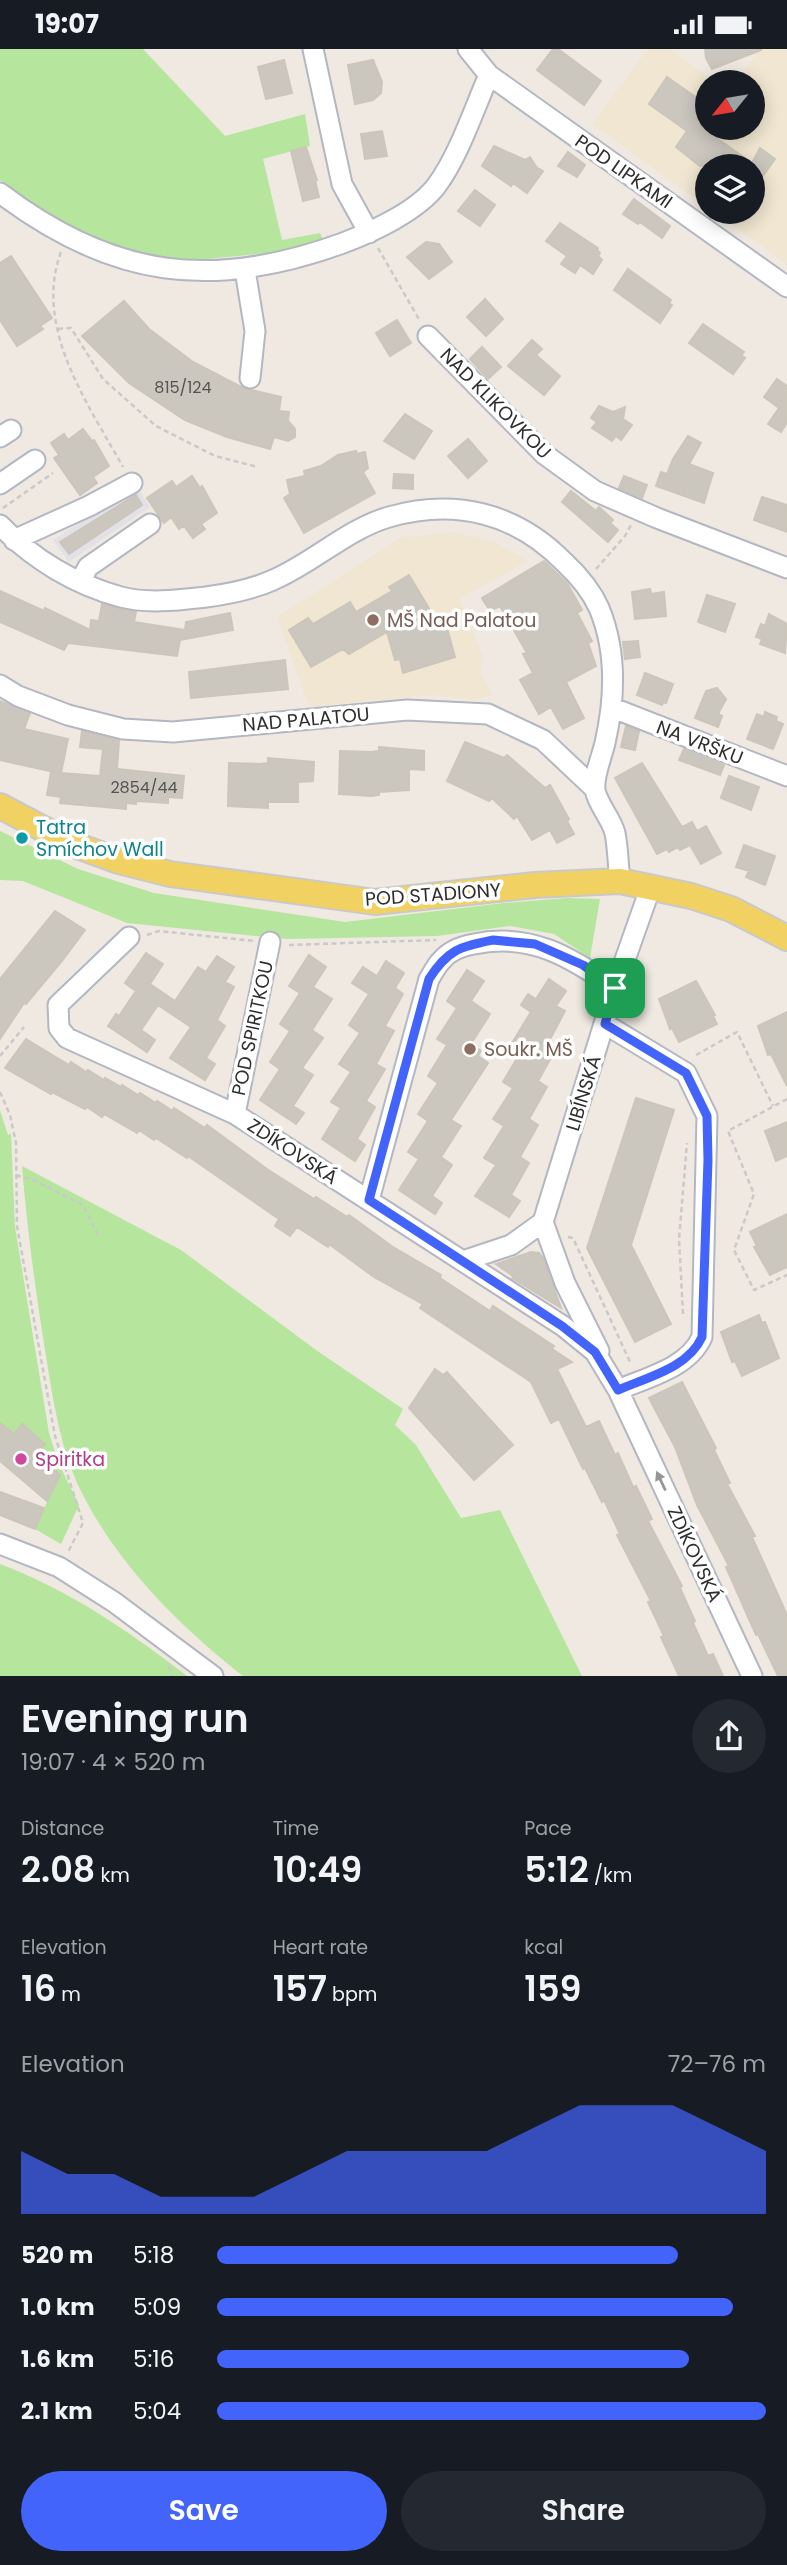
<!DOCTYPE html>
<html lang="en">
<head>
<meta charset="utf-8">
<style>
  :root { --surface:#171b24; --page:#242831; --text:#f1f3f6; --muted:#9ea1a6; --accent:#4264fb }
  body { margin:0; font-family:Poppins,sans-serif; background:var(--page); color:var(--text); height:100vh; display:flex; flex-direction:column; font-size:26px; white-space:nowrap }
  * { box-sizing:border-box; margin:0 }
  p { font-size:23px; color:var(--muted) }
  .icon { flex:none; width:38px; height:38px; fill:none; stroke:currentColor; stroke-width:2; stroke-linecap:round; stroke-linejoin:round }
  .map { position:relative; height:1627px; overflow:hidden }
  .drawer { display:flex; flex-direction:column; background:var(--surface); flex:1 }
  .drawer>* { flex:none }
  .needle { width:46px; rotate:240deg }
  .fabs { position:absolute; left:695px; top:21px; display:grid; gap:14px }
  .fabs a { display:grid; place-items:center; width:70px; height:70px; border-radius:50%; background:var(--surface); box-shadow:0 4px 18px #0003; font-size:35px }
  .pin { position:absolute; display:grid; place-items:center; width:60px; height:60px; color:#fff; margin:-30px; border-radius:14px; box-shadow:0 4px 10px #0006 }
  .round { display:grid; place-items:center; flex:none; width:74px; height:74px; border-radius:37px; background:var(--page) }
  .overview { display:flex; align-items:center; justify-content:space-between; height:119px; padding:0 21px }
  h1 { font-size:38px; font-weight:600; line-height:52px }
  .figures { display:grid; grid-template-columns:repeat(3,1fr); gap:10px; height:119px; padding:7px 21px }
  .figures div { display:grid; align-content:center }
  .figures b { font-size:35px; font-weight:600 }
  .figures small { font-size:19px; font-weight:400 }
  .figures p { font-size:19px }
  .chart { height:196px; padding:14px 21px }
  .chart p { display:flex; justify-content:space-between }
  .chart svg { width:100%; height:126px; margin-top:7px; fill:var(--accent); opacity:.7 }
  .cta { display:flex; gap:14px; margin-top:auto; padding:14px 21px }
  .cta a { flex:1; height:80px; border-radius:42px; background:var(--accent); color:#fff; font-size:28px; font-weight:600; line-height:80px; text-align:center }
  .cta a+a { background:var(--page); color:var(--text) }
  ul { padding:0 21px; list-style:none; font-size:23px }
  li { display:grid; grid-template-columns:112px 84px 1fr; align-items:center; height:52px }
  li i { height:18px; border-radius:9px; background:var(--accent) }
  .status { display:flex; justify-content:space-between; align-items:center; height:49px; padding:0 35px; background:var(--surface); direction:ltr }
  .status svg { height:19px; fill:currentColor }
  .map>svg:first-child { display:block }
  .industrial { fill:#e3e1e8 }
  .education { fill:#f0e6d1 }
  .green { fill:#b6e59e }
  .building { fill:#cbc7bf; stroke:#cbc5ba; stroke-width:2 }
  .lines { fill:none; stroke-linecap:round; stroke-linejoin:round }
  .minor-casing { stroke:#b4b7c1; stroke-width:23 }
  .major-casing { stroke:#c9c9c9; stroke-width:28 }
  .path { stroke:#c9c9c9; stroke-width:2.5; stroke-dasharray:5 3.5; stroke-linecap:butt }
  .minor { stroke:#fff; stroke-width:19 }
  .major { stroke:#f2d163; stroke-width:24 }
  .oneway { fill:#969696 }
  .route-casing { stroke:#fff; stroke-width:14 }
  .route { stroke:#4264fb; stroke-width:9 }
  .education-dot { fill:#8d6e63; stroke:#fff; stroke-width:2.5 }
  .culture-dot { fill:#0f9aa8; stroke:#fff; stroke-width:2.5 }
  .hotel-dot { fill:#d1479c; stroke:#fff; stroke-width:2.5 }
  .labels { text-anchor:middle; stroke-width:7; stroke-linejoin:round; paint-order:stroke }
  .number-label { font-size:16px; fill:#555452 }
  .street-label { font-size:19px; fill:#2e2e2e; stroke:#fff }
  .education-label { font-size:19px; fill:#785e54; stroke:#fff; text-anchor:start }
  .culture-label { font-size:19px; fill:#0d838f; stroke:#fff; text-anchor:start }
  .hotel-label { font-size:19px; fill:#b23c85; stroke:#fff; text-anchor:start }
</style>
</head>
<body>
<div class="status"><b>19:07</b><svg viewBox="0 0 49 12"><path d="M0 12V9h3v3zM5 12V6h3v6zM10 12V3h3v9zM15 12V0h3v12zM26 1h20v11H26zM47 4h2v5h-2z"/></svg></div>
<div class="map">
<svg width="787" height="1627" viewBox="0 0 787 1627">
  <rect width="100%" height="100%" fill="#efe9e1"/>
  <path class="industrial" d="M 136,437 L 150,458 L 69,513 L 53,491 Z"/>
  <path class="education" d="M 648,0 L 670,0 L 715,33 L 707,33 L 707,79 L 752,79 L 752,33 L 736,33 L 760,0 L 787,0 L 787,215 L 714,163 L 752,163 L 752,117 L 707,117 L 707,158 L 592,75 Z
    M 451,483 L 495,493 L 528,512 L 459,550 L 483,607 L 480,623 L 493,646 L 473,651 L 434,646 L 309,658 L 277,568 L 401,489 Z"/>
  <path class="green" d="M 0,0 L 143,0 L 225,87 L 305,65 L 310,97 L 263,110 L 282,191 L 320,184 L 324,192 L 291,202 L 162,214 L 110,198 L 49,169 L 0,131 Z
    M 0,782 L 78,820 L 154,844 L 345,873 L 504,854 L 567,849 L 600,850 L 590,909 L 554,885 L 510,877 L 437,887 L 287,890 L 127,874 L 23,832 L 0,831 Z
    M 0,1061 L 8,1086 L 11,1085 L 15,1178 L 49,1384 L 59,1415 L 79,1456 L 61,1495 L 35,1480 L 59,1426 L 36,1406 L 45,1395 L 22,1376 L 14,1385 L 0,1374 Z
    M 22,1117 L 181,1201 L 316,1301 L 403,1360 L 395,1376 L 416,1396 L 461,1469 L 500,1461 L 582,1627 L 243,1627 C 179,1577 116,1514 80,1440 C 59,1396 53,1349 45,1301 C 35,1240 27,1178 22,1117 Z
    M 0,1515 C 69,1541 129,1582 187,1627 L 0,1627 Z"/>
  <path class="building" d="M 553,0 L 558,0 L 601,32 L 584,56 L 537,21 Z
    M 705,0 L 761,0 L 761,1 L 712,20 L 706,9 Z
    M 284,11 L 292,44 L 266,50 L 258,18 Z
    M 373,11 L 382,33 L 381,44 L 373,51 L 355,55 L 348,16 Z
    M 667,28 L 707,56 L 707,69 L 701,78 L 752,114 L 760,99 L 775,110 L 752,142 L 752,117 L 700,117 L 676,98 L 687,82 L 649,55 Z
    M 382,82 L 387,107 L 365,110 L 361,85 Z
    M 494,97 L 525,111 L 530,108 L 537,119 L 543,122 L 527,144 L 513,134 L 511,137 L 482,117 Z
    M 306,98 L 317,131 L 315,131 L 319,148 L 303,152 L 291,102 Z
    M 568,103 L 585,116 L 577,128 L 558,117 Z
    M 475,141 L 495,156 L 480,177 L 458,162 Z
    M 634,150 L 670,177 L 662,189 L 640,173 L 638,175 L 623,165 Z
    M 560,174 L 598,199 L 597,201 L 600,204 L 598,207 L 602,211 L 593,225 L 580,216 L 575,224 L 561,215 L 567,207 L 546,192 Z
    M 426,193 L 439,195 L 452,213 L 429,230 L 407,208 Z
    M 11,207 L 52,269 L 40,277 L 43,280 L 17,297 L 0,271 L 0,214 Z
    M 628,220 L 671,251 L 669,254 L 672,256 L 660,274 L 614,241 Z
    M 485,250 L 503,270 L 486,287 L 467,268 Z
    M 124,252 L 149,280 L 193,313 L 243,339 L 281,348 L 279,362 L 289,363 L 288,372 L 295,380 L 295,388 L 288,392 L 274,388 L 270,400 L 227,388 L 185,371 L 129,334 L 82,287 Z
    M 397,271 L 411,294 L 390,307 L 376,284 Z
    M 703,275 L 744,303 L 741,306 L 745,309 L 733,325 L 689,294 Z
    M 532,291 L 542,300 L 536,306 L 560,327 L 544,346 L 508,317 Z
    M 482,298 L 501,318 L 488,330 L 470,310 Z
    M 777,330 L 787,337 L 787,373 L 781,383 L 768,375 L 779,359 L 764,348 Z
    M 599,357 L 613,363 L 625,358 L 623,370 L 632,376 L 621,391 L 616,387 L 612,392 L 592,379 L 597,373 L 591,369 Z
    M 405,365 L 432,382 L 414,410 L 384,392 Z
    M 83,380 L 92,392 L 94,391 L 109,417 L 93,428 L 97,434 L 80,446 L 54,409 L 59,406 L 51,394 L 64,385 L 68,391 Z
    M 688,387 L 701,394 L 689,415 L 713,424 L 704,454 L 656,437 L 661,423 L 667,425 L 673,410 Z
    M 468,390 L 487,412 L 468,429 L 448,407 Z
    M 356,402 L 357,405 L 365,403 L 368,419 L 363,423 L 375,444 L 304,484 L 284,449 L 290,445 L 287,431 L 305,427 L 304,422 L 321,417 L 338,406 Z
    M 394,425 L 413,426 L 413,440 L 393,439 Z
    M 192,427 L 200,439 L 202,437 L 217,464 L 201,475 L 205,480 L 193,489 L 184,477 L 179,480 L 171,468 L 164,474 L 147,449 L 172,432 L 176,438 Z
    M 624,427 L 647,436 L 642,449 L 619,439 Z
    M 571,442 L 596,462 L 599,458 L 613,471 L 610,474 L 618,481 L 608,493 L 562,453 Z
    M 136,446 L 142,456 L 69,505 L 60,493 Z
    M 762,448 L 787,456 L 787,483 L 754,471 Z
    M 544,512 L 567,534 L 582,561 L 577,564 L 592,592 L 588,594 L 596,617 L 566,633 L 584,669 L 563,680 L 551,658 L 539,665 L 520,631 L 533,624 L 523,605 L 527,604 L 500,557 L 490,562 L 482,549 Z
    M 409,526 L 442,581 L 447,579 L 455,608 L 403,624 L 400,610 L 395,611 L 387,583 L 349,605 L 343,600 L 311,618 L 289,581 L 308,569 L 313,575 L 350,553 L 356,563 L 392,542 L 389,538 Z
    M 650,540 L 651,545 L 664,543 L 666,567 L 635,570 L 632,543 Z
    M 0,542 L 44,562 L 45,559 L 90,581 L 91,571 L 99,572 L 102,555 L 136,563 L 134,573 L 185,581 L 186,573 L 230,564 L 233,581 L 180,591 L 177,607 L 68,594 L 64,601 L 0,573 Z
    M 707,546 L 735,555 L 725,583 L 698,573 Z
    M 769,565 L 787,575 L 785,604 L 760,595 L 762,590 L 756,588 L 761,575 L 765,577 Z
    M 638,592 L 640,608 L 625,610 L 623,593 Z
    M 285,611 L 288,640 L 191,649 L 189,623 Z
    M 645,624 L 673,635 L 666,654 L 663,653 L 662,656 L 637,646 Z
    M 717,639 L 726,650 L 718,665 L 722,667 L 718,678 L 695,669 L 706,642 Z
    M 0,652 L 30,664 L 24,680 L 68,690 L 61,724 L 100,727 L 103,700 L 80,698 L 82,682 L 119,692 L 117,720 L 184,727 L 182,749 L 168,748 L 168,754 L 136,752 L 136,755 L 126,754 L 126,760 L 60,754 L 61,748 L 47,746 L 51,723 L 54,723 L 0,711 Z
    M 765,663 L 777,668 L 776,672 L 783,675 L 773,700 L 747,690 L 757,665 L 764,668 Z
    M 626,677 L 639,682 L 635,701 L 621,698 Z
    M 465,693 L 504,709 L 507,706 L 545,739 L 550,736 L 569,770 L 567,772 L 574,785 L 557,794 L 550,781 L 532,791 L 517,767 L 514,770 L 492,749 L 489,752 L 447,732 Z
    M 379,698 L 424,702 L 424,721 L 409,720 L 409,741 L 379,743 L 379,746 L 372,747 L 339,745 L 340,702 L 371,703 L 379,702 Z
    M 684,700 L 724,716 L 720,726 L 679,711 Z
    M 268,709 L 314,713 L 313,732 L 298,733 L 298,753 L 268,753 L 268,759 L 228,757 L 229,714 L 260,715 L 268,714 Z
    M 642,714 L 682,778 L 692,773 L 697,782 L 706,777 L 721,804 L 701,815 L 690,796 L 680,801 L 678,798 L 669,803 L 667,800 L 657,805 L 615,729 Z
    M 729,727 L 759,738 L 751,761 L 721,749 Z
    M 744,796 L 775,807 L 765,836 L 746,828 L 749,822 L 736,818 Z
    M 55,862 L 85,881 L 62,912 L 26,955 L 24,954 L 0,990 L 0,930 Z
    M 146,904 L 163,915 L 150,935 L 175,952 L 198,918 L 206,923 L 217,907 L 234,918 L 225,933 L 234,938 L 217,971 L 225,977 L 206,1009 L 215,1015 L 205,1031 L 170,1009 L 191,978 L 158,956 L 141,981 L 155,991 L 147,1003 L 108,977 L 116,965 L 119,967 L 136,942 L 125,934 Z
    M 309,906 L 326,918 L 313,938 L 332,950 L 312,981 L 323,989 L 302,1019 L 313,1026 L 293,1057 L 304,1064 L 296,1075 L 260,1051 L 280,1020 L 270,1013 L 290,982 L 280,975 L 300,944 L 289,937 Z
    M 386,912 L 404,924 L 395,939 L 403,945 L 385,977 L 394,982 L 376,1015 L 385,1020 L 366,1052 L 375,1058 L 357,1090 L 365,1096 L 355,1112 L 322,1090 L 341,1059 L 331,1053 L 351,1023 L 339,1015 L 360,984 L 349,976 L 369,945 L 352,934 L 363,918 L 377,927 Z
    M 467,921 L 484,932 L 471,952 L 490,965 L 471,995 L 481,1002 L 478,1007 L 488,1014 L 451,1071 L 461,1077 L 441,1108 L 452,1116 L 432,1147 L 442,1154 L 435,1165 L 399,1141 L 419,1110 L 408,1103 L 428,1072 L 418,1065 L 438,1034 L 428,1027 L 447,996 L 437,990 L 457,959 L 447,952 Z
    M 549,930 L 566,942 L 556,957 L 565,962 L 548,994 L 556,1000 L 538,1032 L 547,1038 L 529,1070 L 538,1076 L 520,1108 L 529,1114 L 511,1146 L 520,1152 L 509,1168 L 475,1147 L 496,1116 L 484,1109 L 504,1077 L 493,1070 L 513,1039 L 503,1033 L 522,1001 L 512,994 L 531,963 L 521,956 L 528,945 L 536,950 Z
    M 696,932 L 715,966 L 713,967 L 717,975 L 679,993 L 672,979 L 670,980 L 659,950 Z
    M 787,963 L 787,1037 L 771,1005 L 768,1006 L 758,977 Z
    M 26,990 L 69,1016 L 71,1013 L 86,1023 L 88,1021 L 104,1031 L 105,1029 L 121,1038 L 122,1036 L 138,1046 L 140,1044 L 156,1054 L 157,1052 L 173,1062 L 174,1059 L 205,1079 L 207,1076 L 267,1120 L 314,1150 L 316,1148 L 347,1168 L 349,1166 L 393,1198 L 441,1226 L 440,1229 L 490,1262 L 493,1257 L 554,1297 L 552,1300 L 572,1313 L 557,1320 L 586,1378 L 599,1372 L 615,1406 L 618,1404 L 633,1438 L 636,1437 L 652,1470 L 648,1472 L 682,1537 L 680,1539 L 695,1572 L 693,1574 L 708,1607 L 713,1605 L 723,1627 L 679,1627 L 661,1588 L 664,1587 L 648,1553 L 651,1552 L 617,1486 L 620,1485 L 604,1451 L 602,1453 L 585,1419 L 583,1420 L 559,1370 L 551,1374 L 531,1333 L 420,1259 L 423,1255 L 374,1228 L 329,1195 L 328,1198 L 297,1178 L 290,1187 L 275,1177 L 279,1170 L 188,1107 L 187,1109 L 156,1089 L 154,1091 L 139,1081 L 137,1084 L 104,1065 L 102,1068 L 87,1058 L 85,1060 L 52,1043 L 51,1045 L 5,1019 Z
    M 636,1049 L 674,1061 L 631,1196 L 671,1275 L 635,1293 L 587,1199 Z
    M 787,1073 L 787,1107 L 776,1112 L 765,1082 Z
    M 787,1165 L 787,1218 L 770,1226 L 754,1198 L 757,1197 L 750,1183 Z
    M 531,1203 L 539,1204 L 543,1209 L 561,1259 L 512,1229 L 513,1227 L 496,1215 Z
    M 759,1266 L 762,1274 L 765,1273 L 779,1309 L 742,1327 L 735,1312 L 732,1313 L 721,1283 Z
    M 435,1320 L 443,1326 L 447,1323 L 513,1396 L 474,1431 L 409,1359 Z
    M 682,1333 L 716,1399 L 714,1401 L 730,1434 L 727,1435 L 755,1487 L 752,1488 L 787,1566 L 787,1627 L 778,1627 L 758,1585 L 756,1586 L 726,1518 L 729,1517 L 697,1456 L 675,1398 L 649,1349 Z
    M 0,1374 L 14,1385 L 22,1375 L 45,1395 L 36,1406 L 60,1426 L 47,1452 L 0,1412 Z
    M 0,1443 L 44,1459 L 35,1480 L 0,1466 Z"/>
  <g class="lines">
    <defs>
      <path id="minor" d="M 313,0 L 342,135 L 369,184
        M 468,0 L 489,26 L 787,238
        M 0,144 C 112,229 212,242 343,194 C 372,183 418,162 437,136 C 459,106 474,60 489,26
        M 245,221 L 255,282 L 250,329
        M 428,287 L 544,405 L 595,442 L 657,469 L 787,519
        M 0,388 L 11,381
        M 0,435 L 35,411
        M 0,476 C 32,510 76,536 121,548 C 148,555 179,551 206,548 C 229,545 251,541 273,531 C 313,514 347,480 389,468 C 455,449 516,464 564,513 C 578,526 591,541 599,559 C 617,602 615,650 605,694 C 602,707 593,728 595,741 C 598,756 611,769 615,784 C 618,799 618,816 620,832
        M 14,491 L 89,457 L 132,434
        M 80,533 L 88,518 L 150,475
        M 0,636 L 18,647 L 68,666 L 123,680 L 173,683 L 407,661 L 488,665 L 543,691 L 595,740
        M 613,659 L 787,727
        M 129,888 L 58,956 L 59,979 L 67,989 L 235,1065 L 563,1277 L 595,1303 L 618,1341 L 752,1627
        M 605,975 L 686,1024 L 707,1067 L 702,1288 C 688,1319 648,1328 618,1341
        M 235,1065 L 270,893
        M 369,1151 L 429,930 C 433,924 436,917 441,912 C 449,902 462,897 474,895 C 530,883 571,908 615,939
        M 463,1212 L 511,1196 L 543,1173
        M 599,1302 L 565,1234 L 543,1173 L 615,939 L 651,837
        M 0,1495 L 59,1518 L 114,1553 L 213,1627"/>
      <path id="major" d="M 0,757 L 72,795 L 119,812 L 170,825 L 375,853 L 535,836 L 620,832 L 691,847 L 731,860 L 787,889"/>
    </defs>
    <use href="#minor" class="minor-casing"/>
    <use href="#major" class="major-casing"/>
    <path class="path" d="M 378,199 L 420,272
      M 61,203 C 33,278 88,355 123,418
      M 58,280 L 71,279 L 103,330 L 156,377 L 215,407 L 258,418
      M 3,459 L 53,424
      M 596,520 L 625,487 L 631,476
      M 147,886 L 159,882 L 254,892
      M 289,896 L 436,891
      M 696,1006 L 737,983 L 773,1057
      M 0,1007 L 24,978
      M 0,1043 L 10,1066 L 16,1094 L 17,1177 L 55,1387 L 83,1474 L 68,1503
      M 787,1050 L 728,1082 L 754,1145 L 734,1201 L 754,1241 L 787,1226
      M 16,1126 L 36,1132 L 83,1156 L 98,1186
      M 568,1188 L 573,1189 L 631,1315
      M 683,1265 L 679,1190 L 687,1094
      M 169,1617 L 172,1627"/>
    <use href="#minor" class="minor"/>
    <use href="#major" class="major"/>
  </g>
  <defs><path id="oneway-solid" d="M-6-.8H1V-3.2L6.5 0L1 3.2V.8H-6Z" transform="scale(1.75)"/></defs>
  <use class="oneway" href="#oneway-solid" transform="translate(661 1432) rotate(-115)"/>
  <g class="lines">
    <defs>
      <path id="route" d="M 493,891 L 535,895 L 583,916 L 615,939 L 605,975 L 686,1024 L 707,1067 L 708,1111 L 702,1288 C 688,1319 648,1328 618,1341 L 595,1303 L 562,1277 L 369,1151 L 429,930 C 448,900 460,898 493,891 Z"/>
    </defs>
    <use href="#route" class="route-casing"/>
    <use href="#route" class="route"/>
  </g>
  <g class="education-dot">
    <circle cx="373" cy="571" r="7"/>
    <circle cx="470" cy="1000" r="7"/>
  </g>
  <circle class="culture-dot" cx="22" cy="789" r="7"/>
  <circle class="hotel-dot" cx="21" cy="1410" r="7"/>
  <g class="labels">
    <g class="number-label">
      <text x="183" y="344">815/124</text>
      <text x="144" y="744">2854/44</text>
    </g>
    <g class="street-label">
      <text transform="translate(624 122) rotate(35)" y="7">POD LIPKAMI</text>
      <text transform="translate(496 354) rotate(45)" y="7">NAD KLIKOVKOU</text>
      <text transform="translate(306 670) rotate(-5)" y="7">NAD PALATOU</text>
      <text transform="translate(700 693) rotate(21)" y="7">NA VRŠKU</text>
      <text transform="translate(433 845) rotate(-4)" y="7">POD STADIONY</text>
      <text transform="translate(252 979) rotate(-78)" y="7">POD SPIRITKOU</text>
      <text transform="translate(583 1044) rotate(-73)" y="7">LIBÍNSKÁ</text>
      <text transform="translate(293 1102) rotate(33)" y="7">ZDÍKOVSKÁ</text>
      <text transform="translate(695 1505) rotate(65)" y="7">ZDÍKOVSKÁ</text>
    </g>
    <g class="education-label">
      <text x="387" y="578">MŠ Nad Palatou</text>
      <text x="484" y="1007">Soukr. MŠ</text>
    </g>
    <g class="culture-label">
      <text x="36" y="785">Tatra<tspan x="36" dy="22">Smíchov Wall</tspan></text>
    </g>
    <g class="hotel-label">
      <text x="35" y="1417">Spiritka</text>
    </g>
  </g>
</svg>
<div class="fabs">
<a><svg class="needle" viewBox="-14 -14 28 28"><path d="M0-13l5 13h-10z" fill="#e53935"/><path d="M0 13l5-13h-10z" fill="#9ea1a6"/></svg></a>
<a><svg class="icon" aria-label="layers" viewBox="0 0 24 24"><path d="M12 4l9 5-9 5-9-5zM3 14l9 5 9-5"/></svg></a>
</div>
<div class="pin" style="left:615px;top:939px;background:#1e9e55"><svg class="icon" aria-label="arrive" viewBox="0 0 24 24"><path d="M6 21V4h12l-3 4 3 4H6"/></svg></div>
</div>
<section class="drawer">
<div class="overview"><div><h1>Evening run</h1><p>19:07 · 4 × 520 m</p></div><a class="round"><svg class="icon" aria-label="share" viewBox="0 0 24 24"><path d="M12 15V3M7 8l5-5 5 5M5 13v7h14v-7"/></svg></a></div>
<div class="figures">
<div><p>Distance</p><b>2.08<small> km</small></b></div>
<div><p>Time</p><b>10:49</b></div>
<div><p>Pace</p><b>5:12<small> /km</small></b></div>
</div>
<div class="figures">
<div><p>Elevation</p><b>16<small> m</small></b></div>
<div><p>Heart rate</p><b>157<small> bpm</small></b></div>
<div><p>kcal</p><b>159</b></div>
</div>
<div class="chart"><p><span>Elevation</span>72–76 m</p>
<svg viewBox="0 0 160 44" preserveAspectRatio="none"><path d="M0 44V22L10 30L20 30L30 38L40 38L50 38L60 30L70 22L80 22L90 22L100 22L110 14L120 6L130 6L140 6L150 14L160 22V44z"/></svg>
</div>
<ul>
<li><b>520 m</b>5:18<i style="width:84%"></i></li>
<li><b>1.0 km</b>5:09<i style="width:94%"></i></li>
<li><b>1.6 km</b>5:16<i style="width:86%"></i></li>
<li><b>2.1 km</b>5:04<i style="width:100%"></i></li>
</ul>
<div class="cta"><a>Save</a><a>Share</a></div>
</section>
</body>
</html>
